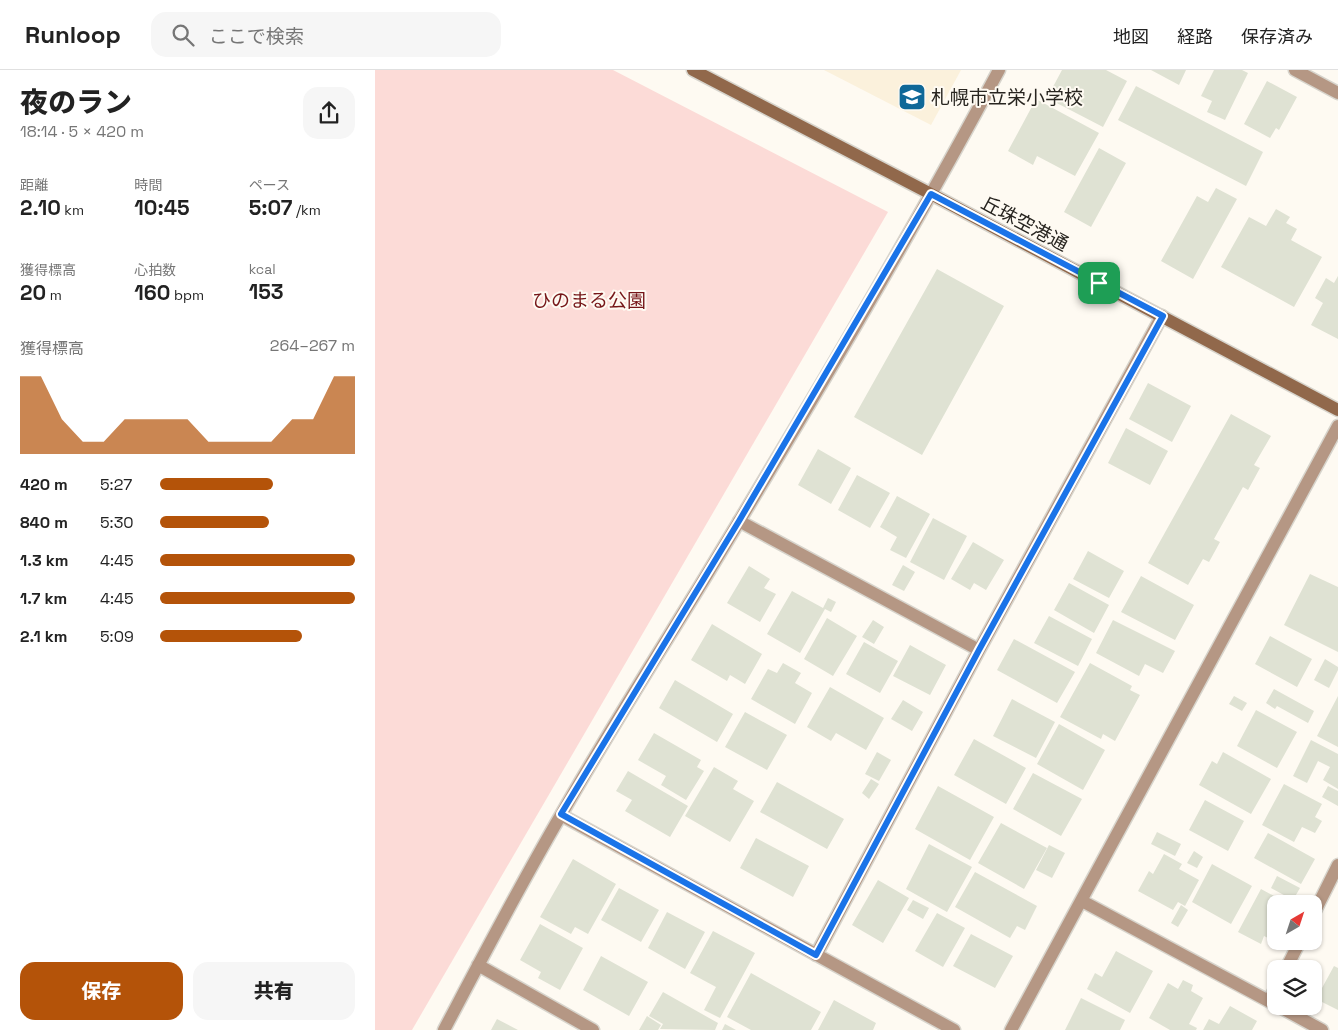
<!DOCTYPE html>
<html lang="ja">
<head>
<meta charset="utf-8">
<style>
  :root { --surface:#fff; --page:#f6f6f6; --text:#222; --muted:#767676; --line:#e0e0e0; --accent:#b45309 }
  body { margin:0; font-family:"Space Grotesk","Noto Sans JP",sans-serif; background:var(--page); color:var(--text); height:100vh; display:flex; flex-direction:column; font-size:19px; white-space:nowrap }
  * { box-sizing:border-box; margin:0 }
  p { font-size:16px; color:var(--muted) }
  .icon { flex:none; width:28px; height:28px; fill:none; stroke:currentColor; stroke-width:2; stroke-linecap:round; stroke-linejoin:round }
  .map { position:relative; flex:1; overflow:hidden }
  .panel { display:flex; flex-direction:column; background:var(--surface); width:375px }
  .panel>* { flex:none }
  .needle { width:32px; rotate:39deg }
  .buttons { position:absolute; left:892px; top:825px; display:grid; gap:10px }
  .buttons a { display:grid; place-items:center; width:55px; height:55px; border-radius:10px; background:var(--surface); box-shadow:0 1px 4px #0004; font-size:25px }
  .pin { position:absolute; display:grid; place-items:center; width:42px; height:42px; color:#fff; margin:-21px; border-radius:10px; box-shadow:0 2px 8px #0006 }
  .round { display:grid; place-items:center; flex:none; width:52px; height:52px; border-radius:15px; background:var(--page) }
  .summary { display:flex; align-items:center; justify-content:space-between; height:85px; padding:0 20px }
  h1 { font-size:28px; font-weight:800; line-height:38px }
  .metrics { display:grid; grid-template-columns:repeat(3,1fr); gap:8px; height:85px; padding:5px 20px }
  .metrics div { display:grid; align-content:center }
  .metrics b { font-size:21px; font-weight:800 }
  .metrics small { font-size:14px; font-weight:400 }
  .metrics p { font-size:14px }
  .chart { height:140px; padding:10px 20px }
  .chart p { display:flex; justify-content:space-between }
  .chart svg { width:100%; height:90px; margin-top:5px; fill:var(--accent); opacity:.7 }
  .action { display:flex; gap:10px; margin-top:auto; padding:10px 20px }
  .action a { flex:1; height:58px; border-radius:15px; background:var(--accent); color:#fff; font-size:20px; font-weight:800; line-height:58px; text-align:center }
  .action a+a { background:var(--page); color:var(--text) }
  ul { padding:0 20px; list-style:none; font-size:16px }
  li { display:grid; grid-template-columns:80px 60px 1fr; align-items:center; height:38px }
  li i { height:12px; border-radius:6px; background:var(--accent) }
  header { display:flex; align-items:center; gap:30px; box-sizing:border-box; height:70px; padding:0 25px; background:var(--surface); border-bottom:1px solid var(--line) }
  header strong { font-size:24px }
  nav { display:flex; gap:28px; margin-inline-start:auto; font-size:18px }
  .search { width:350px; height:45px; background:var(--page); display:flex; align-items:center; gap:12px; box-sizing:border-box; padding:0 18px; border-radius:15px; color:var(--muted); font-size:19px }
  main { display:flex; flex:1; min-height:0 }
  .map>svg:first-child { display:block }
  .built { fill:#fbf1dc }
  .green { fill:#fcdbd7 }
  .building { fill:#dfe2d3 }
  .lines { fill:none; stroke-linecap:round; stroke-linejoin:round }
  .street-casing { stroke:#d7d4cc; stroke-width:15 }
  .secondary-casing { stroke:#d7d4cc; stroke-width:15 }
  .street { stroke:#b59784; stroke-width:12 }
  .secondary { stroke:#91684b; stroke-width:12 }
  .route-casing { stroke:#fff; stroke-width:10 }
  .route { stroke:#1a73e8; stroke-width:6 }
  .labels { text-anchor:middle; stroke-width:4; stroke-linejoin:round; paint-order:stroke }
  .poi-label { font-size:19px; fill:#282520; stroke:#fefaf2; text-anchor:start }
  .street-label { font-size:19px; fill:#282520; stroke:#fefaf2 }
  .park-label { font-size:19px; fill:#761618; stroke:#fefaf2 }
</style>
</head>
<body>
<header>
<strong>Runloop</strong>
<div class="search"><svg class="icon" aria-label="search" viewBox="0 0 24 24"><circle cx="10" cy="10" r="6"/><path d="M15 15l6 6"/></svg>ここで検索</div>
<nav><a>地図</a><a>経路</a><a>保存済み</a></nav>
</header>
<main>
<section class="panel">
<div class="summary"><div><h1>夜のラン</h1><p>18:14 · 5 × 420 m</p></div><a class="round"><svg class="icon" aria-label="share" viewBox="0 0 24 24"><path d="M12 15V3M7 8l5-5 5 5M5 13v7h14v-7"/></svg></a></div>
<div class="metrics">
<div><p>距離</p><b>2.10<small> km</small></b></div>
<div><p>時間</p><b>10:45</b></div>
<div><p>ペース</p><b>5:07<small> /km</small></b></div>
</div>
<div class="metrics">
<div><p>獲得標高</p><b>20<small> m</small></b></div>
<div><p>心拍数</p><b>160<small> bpm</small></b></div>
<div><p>kcal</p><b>153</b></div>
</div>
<div class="chart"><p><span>獲得標高</span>264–267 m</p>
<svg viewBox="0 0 160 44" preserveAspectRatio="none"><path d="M0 44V6L10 6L20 27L30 38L40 38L50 27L60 27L70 27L80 27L90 38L100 38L110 38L120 38L130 27L140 27L150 6L160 6V44z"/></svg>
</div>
<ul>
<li><b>420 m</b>5:27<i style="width:58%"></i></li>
<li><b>840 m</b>5:30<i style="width:56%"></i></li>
<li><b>1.3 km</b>4:45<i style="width:100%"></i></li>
<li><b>1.7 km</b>4:45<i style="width:100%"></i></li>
<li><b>2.1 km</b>5:09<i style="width:73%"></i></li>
</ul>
<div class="action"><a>保存</a><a>共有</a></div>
</section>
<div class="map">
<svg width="963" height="960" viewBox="0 0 963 960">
  <rect width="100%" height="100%" fill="#fefaf2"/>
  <path class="built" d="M 449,0 L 586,0 L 556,55 Z"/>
  <path class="green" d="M 0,0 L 238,0 L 513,142 L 37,960 L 0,960 Z"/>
  <path class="building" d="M 687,0 L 731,0 L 752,11 L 728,57 L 672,28 Z
    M 776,0 L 811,0 L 804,15 Z
    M 839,0 L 867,0 L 873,3 L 850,50 L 832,42 L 837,31 L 826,26 Z
    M 892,11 L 922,27 L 904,60 L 901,58 L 895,68 L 869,54 Z
    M 761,16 L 888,82 L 871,116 L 743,50 Z
    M 661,29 L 724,63 L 700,106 L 662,86 L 658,95 L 633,81 Z
    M 724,78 L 751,93 L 716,157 L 689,142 Z
    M 841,118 L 862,129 L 818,209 L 786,191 L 822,126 L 833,132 Z
    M 901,139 L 915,147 L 911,153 L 922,159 L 916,170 L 947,187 L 919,237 L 846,197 L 874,147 L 891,156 Z
    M 562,199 L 629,236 L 547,385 L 479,347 Z
    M 963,206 L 963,269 L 936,255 L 948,233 L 940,228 L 951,208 L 959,213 Z
    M 773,313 L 816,336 L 797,372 L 754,349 Z
    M 856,344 L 896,366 L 879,395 L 885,398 L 873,420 L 868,417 L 839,469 L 845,472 L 834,492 L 828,489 L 813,515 L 773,493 Z
    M 751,358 L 793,381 L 775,415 L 733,393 Z
    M 443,379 L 476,398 L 456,434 L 423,415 Z
    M 482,405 L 515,423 L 495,458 L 463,440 Z
    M 522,426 L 555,444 L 531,488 L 515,480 L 522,467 L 505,457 Z
    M 558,448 L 592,466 L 569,510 L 535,492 Z
    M 598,472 L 629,490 L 611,520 L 599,513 L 595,520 L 576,509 Z
    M 713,481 L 749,501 L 734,528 L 698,509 Z
    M 528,495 L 540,502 L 529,521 L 517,515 Z
    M 374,496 L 395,509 L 389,518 L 401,524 L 385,552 L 352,533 Z
    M 935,504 L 963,517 L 963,582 L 909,555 Z
    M 766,506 L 819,535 L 800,570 L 746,542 Z
    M 694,513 L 734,535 L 719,563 L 679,540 Z
    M 417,521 L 448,538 L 453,528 L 461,532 L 456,542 L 450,539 L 425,583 L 392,564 Z
    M 674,546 L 717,569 L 703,596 L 659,573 Z
    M 452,548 L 482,566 L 458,606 L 429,589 Z
    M 498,550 L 509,557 L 499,574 L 487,567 Z
    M 738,550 L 800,581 L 788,603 L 770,594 L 764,606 L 721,583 Z
    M 337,554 L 387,584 L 370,614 L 355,605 L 352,611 L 316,590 Z
    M 895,566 L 937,589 L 922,617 L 880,594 Z
    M 639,569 L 700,602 L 682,633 L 622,600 Z
    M 489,572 L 523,591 L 505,623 L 471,604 Z
    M 535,575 L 571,595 L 555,625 L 518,606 Z
    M 950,589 L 963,597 L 963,600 L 954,618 L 939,610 Z
    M 408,593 L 426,603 L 420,613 L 437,623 L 420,654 L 376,629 L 393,599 L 402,603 Z
    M 715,593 L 757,616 L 755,620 L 765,625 L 740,671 L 728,664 L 726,669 L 685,647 Z
    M 300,610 L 358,644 L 342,672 L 284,638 Z
    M 455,617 L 509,648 L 491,680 L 461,663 L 456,671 L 432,657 Z
    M 899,619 L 939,641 L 933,653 L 902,636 L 900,639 L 891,633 Z
    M 859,626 L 872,633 L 867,641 L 854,634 Z
    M 963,626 L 963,677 L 942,666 Z
    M 637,629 L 680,652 L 661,688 L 618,666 Z
    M 528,630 L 548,642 L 537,661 L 516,649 Z
    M 881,640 L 922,662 L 902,698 L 862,676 Z
    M 370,642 L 412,665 L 392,700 L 350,677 Z
    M 684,654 L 730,680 L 708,720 L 662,694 Z
    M 279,663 L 326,690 L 322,697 L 329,701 L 311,730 L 286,715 L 291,706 L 263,690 Z
    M 599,669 L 651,698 L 631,734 L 579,705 Z
    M 936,670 L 963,684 L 963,719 L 948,710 L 955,697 L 943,691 L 932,713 L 918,706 Z
    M 502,682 L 516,690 L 504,711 L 490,704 Z
    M 848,682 L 896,709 L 876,744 L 824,715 L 837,691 L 842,694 Z
    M 339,697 L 363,711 L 358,719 L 379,731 L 355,772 L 310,746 Z
    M 253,701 L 313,736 L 295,767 L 250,741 L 257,730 L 241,721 Z
    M 658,703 L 707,729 L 686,766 L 638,739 Z
    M 496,709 L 504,714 L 494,729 L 487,723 Z
    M 402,712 L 469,749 L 452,779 L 385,742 Z
    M 909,714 L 947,734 L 940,747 L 947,751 L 940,763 L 927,757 L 919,772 L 887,755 Z
    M 563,716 L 619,747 L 595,790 L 540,759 Z
    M 953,716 L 963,721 L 963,736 L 947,727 Z
    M 830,730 L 869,751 L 853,781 L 814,760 Z
    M 626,753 L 672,778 L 649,819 L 603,793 Z
    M 782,762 L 806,774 L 800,786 L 776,774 Z
    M 893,763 L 940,789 L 926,814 L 879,788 Z
    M 381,768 L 434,796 L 418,827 L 365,798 Z
    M 554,774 L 597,797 L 572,842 L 531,819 Z
    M 674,775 L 690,783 L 677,808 L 661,800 Z
    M 819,781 L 828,787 L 822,798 L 812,793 Z
    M 789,784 L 807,794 L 804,799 L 824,810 L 810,836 L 803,832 L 798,840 L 763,821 L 774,801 L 778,804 Z
    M 198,789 L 241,814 L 213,864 L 200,857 L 196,864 L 165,847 Z
    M 837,794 L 877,816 L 856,854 L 817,832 Z
    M 600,802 L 662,836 L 650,860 L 642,856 L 635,868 L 580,837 Z
    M 902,806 L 925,818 L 918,830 L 896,818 Z
    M 503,810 L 534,828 L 508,873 L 477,855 Z
    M 244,818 L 284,840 L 266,872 L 226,850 Z
    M 886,819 L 914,834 L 901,834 L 901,872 L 889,866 L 886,874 L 863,862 Z
    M 538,830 L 554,838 L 548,849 L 532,840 Z
    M 806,835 L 813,840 L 803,857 L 796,853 Z
    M 292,842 L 330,862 L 310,899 L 273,878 Z
    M 562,843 L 590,858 L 568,897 L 540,881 Z
    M 165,854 L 208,878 L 185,920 L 163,908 L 166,902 L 145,890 Z
    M 338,861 L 380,883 L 345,948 L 329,940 L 341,917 L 315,903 Z
    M 596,864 L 638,886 L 620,918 L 578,896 Z
    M 741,881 L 778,901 L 755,943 L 712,919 L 720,903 L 727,907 Z
    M 226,886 L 273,912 L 254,946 L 208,920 Z
    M 959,896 L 963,898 L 963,940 L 941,929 Z
    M 376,903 L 446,942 L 436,960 L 376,960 L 352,947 Z
    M 808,910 L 818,915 L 816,921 L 828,928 L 814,954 L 822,958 L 821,960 L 795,960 L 774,948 L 793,913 L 803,919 Z
    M 288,922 L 343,953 L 340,960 L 285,959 L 288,954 L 274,946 Z
    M 706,928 L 750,950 L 745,960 L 690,960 Z
    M 459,930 L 501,953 L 498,960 L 443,960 Z
    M 855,936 L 882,951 L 877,960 L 828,960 L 834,949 L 844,954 Z
    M 272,946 L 286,955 L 283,960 L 264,960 Z
    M 122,949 L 143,960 L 116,960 Z
    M 350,954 L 361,960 L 347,960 Z"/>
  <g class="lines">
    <defs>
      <path id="street" d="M 920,0 L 963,23
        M 364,451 L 604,580
        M 186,745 L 579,960
        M 707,831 L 901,935
        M 939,843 L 963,795
        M 441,885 L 604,580 L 787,246
        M 103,895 L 218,960
        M 911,899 L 925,871
        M 894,931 L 901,917
        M 903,936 L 947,960
        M 69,960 C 107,888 145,815 186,745 C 231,666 280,589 328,511 C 430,343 531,174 624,0
        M 636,960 L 963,356"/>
      <path id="secondary" d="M 318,0 L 556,124 L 963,340"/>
    </defs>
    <use href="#street" class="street-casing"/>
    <use href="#secondary" class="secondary-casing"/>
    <use href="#street" class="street"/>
    <use href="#secondary" class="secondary"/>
  </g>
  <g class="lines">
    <defs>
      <path id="route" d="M 556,124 L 788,246 L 604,580 L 441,885 L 186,744 L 364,451 Z"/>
    </defs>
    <use href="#route" class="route-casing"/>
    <use href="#route" class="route"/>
  </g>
  <defs>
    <symbol id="school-square" viewBox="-11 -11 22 22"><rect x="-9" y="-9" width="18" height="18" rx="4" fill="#0f6898" stroke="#fefaf2"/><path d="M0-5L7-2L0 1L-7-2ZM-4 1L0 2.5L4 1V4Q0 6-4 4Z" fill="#fff"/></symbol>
  </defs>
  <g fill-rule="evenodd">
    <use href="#school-square" x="521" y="11" width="32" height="32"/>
  </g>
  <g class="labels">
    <g class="poi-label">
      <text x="556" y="34">札幌市立栄小学校</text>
    </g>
    <g class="street-label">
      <text transform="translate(650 153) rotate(28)" y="7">丘珠空港通</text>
    </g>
    <g class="park-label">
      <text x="214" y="237">ひのまる公園</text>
    </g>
  </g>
</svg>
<div class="buttons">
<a><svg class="needle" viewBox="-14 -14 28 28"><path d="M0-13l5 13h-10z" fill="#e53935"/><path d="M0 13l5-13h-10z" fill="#767676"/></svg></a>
<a><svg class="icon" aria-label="layers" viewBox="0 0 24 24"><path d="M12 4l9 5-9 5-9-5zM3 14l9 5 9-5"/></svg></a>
</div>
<div class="pin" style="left:724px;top:213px;background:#1e9e55"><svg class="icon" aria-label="arrive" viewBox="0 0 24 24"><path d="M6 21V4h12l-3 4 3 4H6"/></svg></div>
</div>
</main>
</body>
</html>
